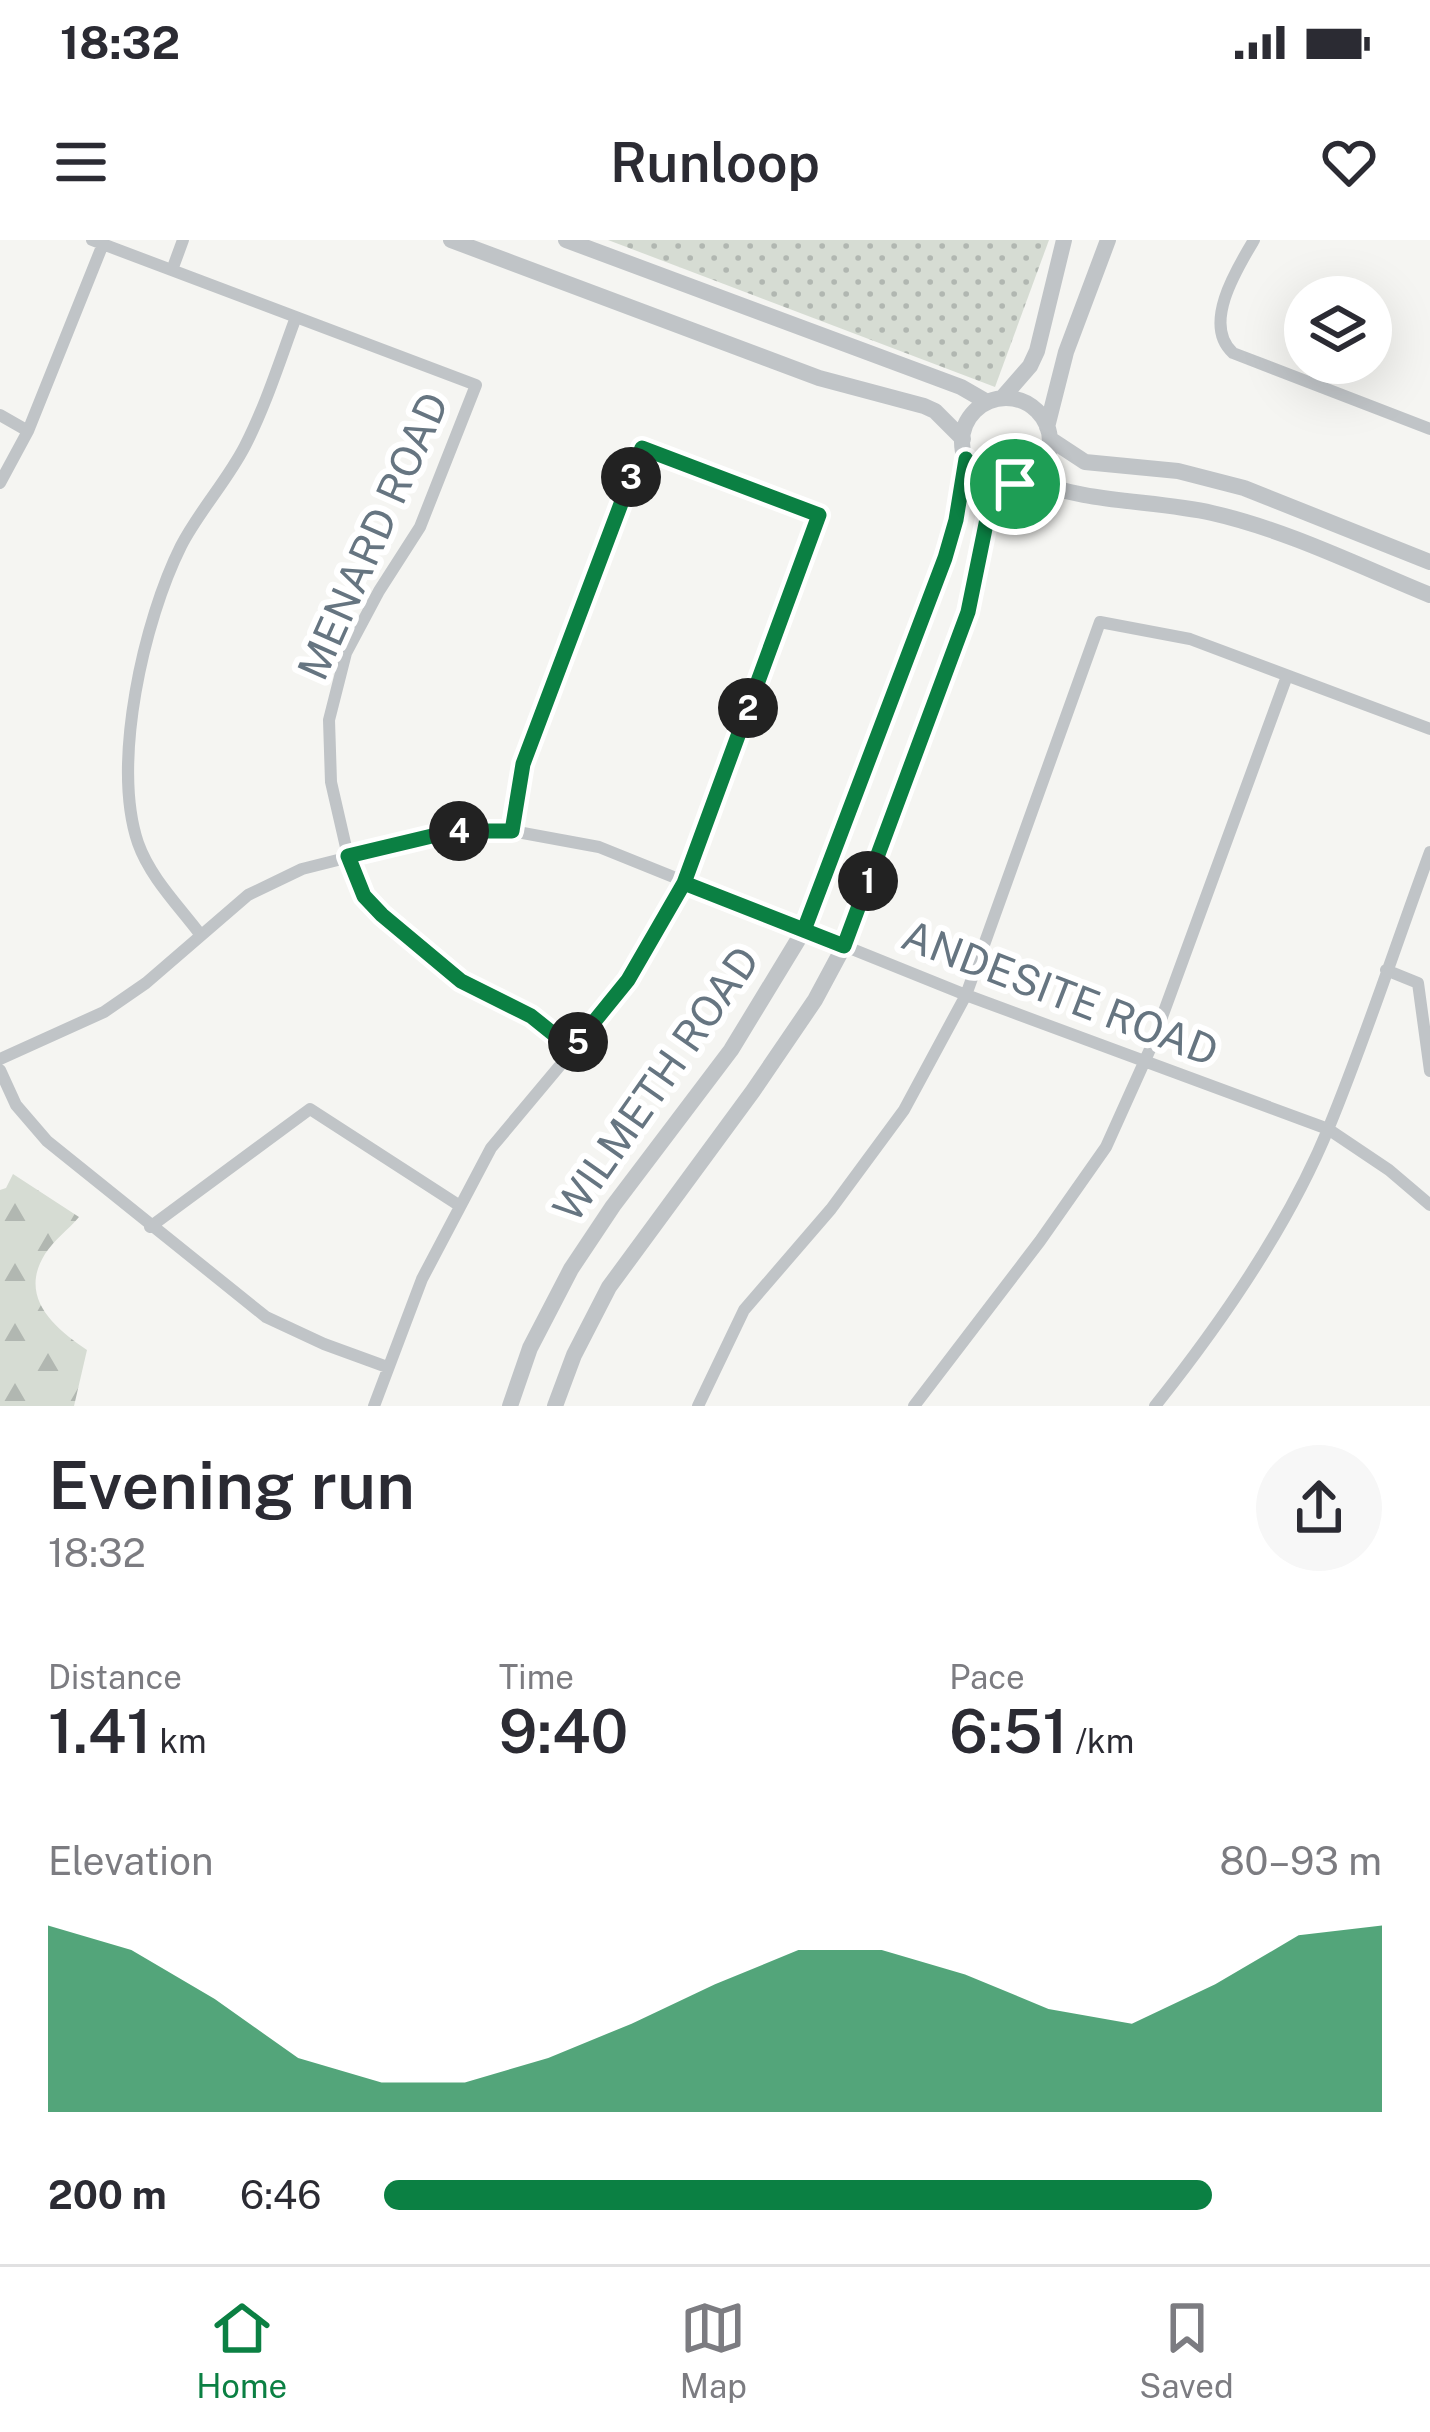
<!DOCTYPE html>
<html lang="en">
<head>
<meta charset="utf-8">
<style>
  :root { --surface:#fff; --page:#f7f7f7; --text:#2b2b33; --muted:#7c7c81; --line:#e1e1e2; --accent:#0b8043 }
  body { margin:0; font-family:"Public Sans",sans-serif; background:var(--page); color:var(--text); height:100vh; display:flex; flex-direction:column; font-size:45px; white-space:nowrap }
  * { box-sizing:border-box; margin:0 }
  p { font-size:39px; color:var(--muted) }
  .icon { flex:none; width:66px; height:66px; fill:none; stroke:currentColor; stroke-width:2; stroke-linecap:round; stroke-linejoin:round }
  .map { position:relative; height:1166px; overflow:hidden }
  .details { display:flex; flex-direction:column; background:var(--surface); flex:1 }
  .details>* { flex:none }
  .buttons { position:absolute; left:1284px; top:36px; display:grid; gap:24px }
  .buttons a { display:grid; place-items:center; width:108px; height:108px; border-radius:50%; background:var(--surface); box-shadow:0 12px 48px #0002; font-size:60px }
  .pin { position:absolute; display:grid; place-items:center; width:102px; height:102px; color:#fff; margin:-51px; border:6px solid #fff; border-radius:50%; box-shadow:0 3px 12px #0007 }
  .km { position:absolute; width:60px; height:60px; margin:-30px; border-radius:50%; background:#222; color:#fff; font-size:33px; line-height:60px; text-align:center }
  .round { display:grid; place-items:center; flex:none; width:126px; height:126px; border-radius:63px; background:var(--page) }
  .headline { display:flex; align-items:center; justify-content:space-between; height:204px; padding:0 48px }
  h1 { font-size:66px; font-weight:600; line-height:90px }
  .figures { display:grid; grid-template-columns:repeat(3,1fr); gap:18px; height:204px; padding:12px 48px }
  .figures div { display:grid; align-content:center }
  .figures b { font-size:60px; font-weight:600 }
  .figures small { font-size:33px; font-weight:400 }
  .figures p { font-size:33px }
  .chart { height:336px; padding:24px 48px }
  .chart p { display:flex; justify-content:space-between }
  .chart svg { width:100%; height:216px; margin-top:12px; fill:var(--accent); opacity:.7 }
  ul { padding:0 48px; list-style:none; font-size:39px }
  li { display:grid; grid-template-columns:192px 144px 1fr; align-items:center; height:90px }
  li i { height:30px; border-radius:15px; background:var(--accent) }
  .status { display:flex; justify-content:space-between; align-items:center; height:84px; padding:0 60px; background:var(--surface); direction:ltr }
  .status svg { height:33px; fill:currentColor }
  header { display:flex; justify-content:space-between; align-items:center; height:156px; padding:0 48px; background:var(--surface); font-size:54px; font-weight:600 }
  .menu { display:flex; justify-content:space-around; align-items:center; height:168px; border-top:3px solid var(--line); background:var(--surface); font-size:33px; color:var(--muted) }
  .menu a { display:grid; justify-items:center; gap:6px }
  .menu .active { color:var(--accent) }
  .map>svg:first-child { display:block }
  .grass { fill:url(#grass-dots) }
  .forest { fill:url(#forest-firs) }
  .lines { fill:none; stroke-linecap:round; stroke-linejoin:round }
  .minor { stroke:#c0c4c7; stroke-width:12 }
  .tertiary { stroke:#c0c4c7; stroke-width:16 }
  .route-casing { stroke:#fff; stroke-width:24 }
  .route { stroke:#0b8043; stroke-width:15 }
  .labels { text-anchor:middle; stroke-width:12; stroke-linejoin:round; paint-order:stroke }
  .street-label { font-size:42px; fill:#667581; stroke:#fff }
</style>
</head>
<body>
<div class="status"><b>18:32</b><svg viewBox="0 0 49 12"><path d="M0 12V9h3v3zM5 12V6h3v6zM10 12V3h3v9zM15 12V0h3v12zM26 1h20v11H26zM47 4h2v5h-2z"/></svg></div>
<header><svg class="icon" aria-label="menu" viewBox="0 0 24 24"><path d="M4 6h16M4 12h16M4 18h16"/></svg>Runloop<svg class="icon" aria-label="heart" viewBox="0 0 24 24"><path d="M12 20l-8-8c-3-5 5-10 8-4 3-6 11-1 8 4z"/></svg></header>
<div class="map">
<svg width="1430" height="1166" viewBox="0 0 1430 1166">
  <defs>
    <pattern id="grass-dots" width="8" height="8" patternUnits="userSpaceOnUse" patternTransform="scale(3)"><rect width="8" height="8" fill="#d6dcd3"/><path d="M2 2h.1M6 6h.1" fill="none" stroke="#b1b7b1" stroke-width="1.8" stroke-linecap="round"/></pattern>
    <pattern id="forest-firs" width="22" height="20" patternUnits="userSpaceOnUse" patternTransform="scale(3)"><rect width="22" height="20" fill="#d6dcd3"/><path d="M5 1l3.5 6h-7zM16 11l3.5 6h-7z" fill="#b1b7b1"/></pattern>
  </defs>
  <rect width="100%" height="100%" fill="#f5f5f2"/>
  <path class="grass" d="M 608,0 L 1049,0 L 995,147 Z"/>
  <path class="forest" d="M 13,934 L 79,977 C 69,989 54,1000 45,1014 C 18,1057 54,1088 87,1110 L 74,1166 L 0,1166 L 0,950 L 6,948 Z"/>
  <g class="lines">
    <path class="minor" d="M 92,0 L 476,145 L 420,287 L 379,351 L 346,413 L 329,480 L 331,542 L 348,616 L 364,656 L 461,741 L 531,776 L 572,809
      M 1254,0 C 1236,30 1202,85 1233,113 L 1430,189
      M 172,30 L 183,0
      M 0,175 L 28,191
      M 0,243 L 28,191 L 103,4
      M 200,694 C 178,665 150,637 138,603 C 111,523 144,380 181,306 C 199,271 227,241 245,206 C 266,165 280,120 296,77
      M 1386,730 L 1418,743 L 1430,831
      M 0,819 L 104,772 L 146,743 L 248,655 L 302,629 L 453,591 L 512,591 L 599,607 L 966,755 L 1328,889 L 1389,930 L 1430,965
      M 0,830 L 16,865 L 47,901 L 266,1077 L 324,1104 L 387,1127
      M 150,987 L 310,869 L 460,966
      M 374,1166 L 422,1039 L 491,908 L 604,773 L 671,671 L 819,275 L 642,208 L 523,524 L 512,591
      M 698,1166 L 744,1070 L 831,969 L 904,870 L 966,755 L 1100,382 L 1190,399 L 1430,489
      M 914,1166 L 1040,1001 L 1106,907 L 1151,807 L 1287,436
      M 1155,1166 C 1222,1082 1288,987 1329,887 C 1366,797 1396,704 1430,612"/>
    <path class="tertiary" d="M 451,0 L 819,138 L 924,166 L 935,171 L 963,199
      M 566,0 L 961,147 L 987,162
      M 1002,158 L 1030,126 L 1037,111 L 1064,0
      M962 202a44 44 0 1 1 88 0a44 44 0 1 1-88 0Z
      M 1047,187 L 1066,112 L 1108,0
      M 1050,199 L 1085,222 L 1178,231 L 1244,248 L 1430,322
      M 1030,239 C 1082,263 1155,260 1212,273 C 1287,290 1359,326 1430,355
      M 510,1166 L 530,1108 L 571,1029 L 613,966 L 731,810 L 804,690 L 945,318 L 956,280 L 966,219
      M 555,1166 L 574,1115 L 609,1047 L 753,851 L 815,760 L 844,706 L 968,372 L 988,274 L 1015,245"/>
  </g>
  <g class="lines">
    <defs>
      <path id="route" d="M 1015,244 L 988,274 L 968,372 L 844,706 L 684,643 L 819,275 L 642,208 L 523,524 L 512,591 L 453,591 L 348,616 L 364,656 L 382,675 L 461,741 L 531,776 L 572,809 L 628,740 L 684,643 L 804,690 L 945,318 L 956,280 L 966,219 C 977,239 993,246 1015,244"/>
    </defs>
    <use href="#route" class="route-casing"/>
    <use href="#route" class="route"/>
  </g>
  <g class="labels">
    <g class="street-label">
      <text transform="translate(373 296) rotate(-66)" y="15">MENARD ROAD</text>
      <text transform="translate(1060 753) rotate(21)" y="15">ANDESITE ROAD</text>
      <text transform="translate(656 844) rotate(-55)" y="15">WILMETH ROAD</text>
    </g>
  </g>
</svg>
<div class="buttons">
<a><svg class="icon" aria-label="layers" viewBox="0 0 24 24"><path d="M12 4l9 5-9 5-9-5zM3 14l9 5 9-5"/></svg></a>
</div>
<div class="pin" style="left:1015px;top:244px;background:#1e9e55"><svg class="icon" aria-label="arrive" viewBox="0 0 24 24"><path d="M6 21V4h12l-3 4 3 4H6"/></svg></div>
<b class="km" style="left:868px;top:641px">1</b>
<b class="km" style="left:748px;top:468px">2</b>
<b class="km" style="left:631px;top:237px">3</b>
<b class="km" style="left:459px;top:591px">4</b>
<b class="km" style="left:578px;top:802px">5</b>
</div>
<section class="details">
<div class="headline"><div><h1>Evening run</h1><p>18:32</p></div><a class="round"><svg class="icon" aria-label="share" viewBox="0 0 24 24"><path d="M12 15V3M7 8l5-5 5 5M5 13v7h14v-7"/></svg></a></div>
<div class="figures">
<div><p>Distance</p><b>1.41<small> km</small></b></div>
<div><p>Time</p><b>9:40</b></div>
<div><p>Pace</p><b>6:51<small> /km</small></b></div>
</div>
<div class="chart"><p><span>Elevation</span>80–93 m</p>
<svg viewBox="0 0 160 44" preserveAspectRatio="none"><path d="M0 44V6L10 11L20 21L30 33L40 38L50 38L60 33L70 26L80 18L90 11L100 11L110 16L120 23L130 26L140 18L150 8L160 6V44z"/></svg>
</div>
<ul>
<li><b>200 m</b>6:46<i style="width:83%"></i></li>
</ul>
</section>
<nav class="menu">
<a class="active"><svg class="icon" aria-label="home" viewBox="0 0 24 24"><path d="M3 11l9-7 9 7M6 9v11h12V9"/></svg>Home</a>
<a><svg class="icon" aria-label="map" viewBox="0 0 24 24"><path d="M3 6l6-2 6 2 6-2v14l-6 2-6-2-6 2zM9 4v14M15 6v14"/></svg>Map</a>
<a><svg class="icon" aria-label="saved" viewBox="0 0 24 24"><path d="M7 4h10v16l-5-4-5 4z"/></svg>Saved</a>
</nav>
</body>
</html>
